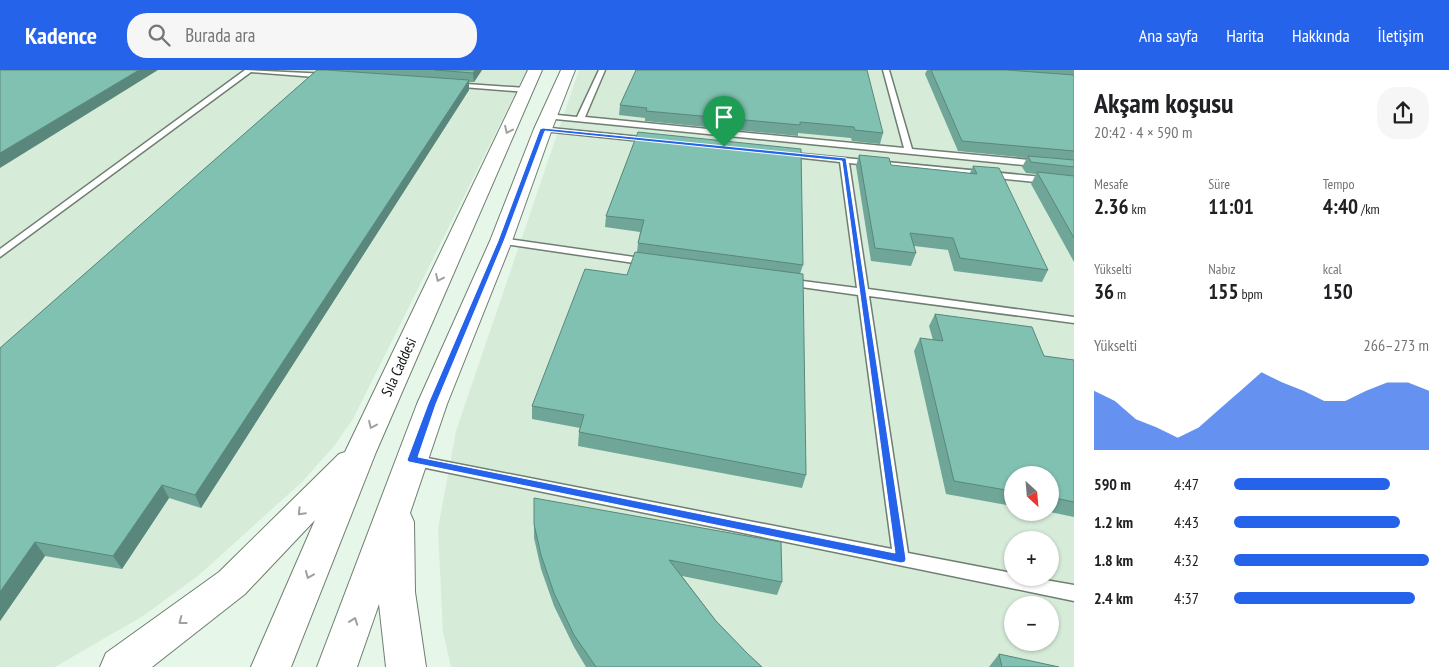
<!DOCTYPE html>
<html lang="tr">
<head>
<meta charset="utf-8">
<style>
  :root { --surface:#fff; --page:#f6f6f6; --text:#202124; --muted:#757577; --accent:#2563eb }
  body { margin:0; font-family:"PT Sans Narrow",sans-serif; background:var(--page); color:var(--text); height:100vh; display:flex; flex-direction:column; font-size:19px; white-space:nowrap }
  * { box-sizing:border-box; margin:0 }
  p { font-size:16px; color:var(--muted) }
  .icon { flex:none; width:28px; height:28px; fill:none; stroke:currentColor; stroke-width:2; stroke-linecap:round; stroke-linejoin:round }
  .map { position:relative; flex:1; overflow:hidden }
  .drawer { display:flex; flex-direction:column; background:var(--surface); width:375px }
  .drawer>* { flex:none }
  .needle { width:32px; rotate:154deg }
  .buttons { position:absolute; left:1004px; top:396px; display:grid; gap:10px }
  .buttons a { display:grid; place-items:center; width:55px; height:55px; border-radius:50%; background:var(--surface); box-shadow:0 1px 4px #0004; font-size:25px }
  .pin { position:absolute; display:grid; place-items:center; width:42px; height:42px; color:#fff; margin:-51px -21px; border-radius:50% 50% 50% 0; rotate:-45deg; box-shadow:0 0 5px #0007 }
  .pin .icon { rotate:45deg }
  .round { display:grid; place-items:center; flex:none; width:52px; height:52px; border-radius:20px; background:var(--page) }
  .overview { display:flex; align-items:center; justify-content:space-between; height:85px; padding:0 20px }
  h1 { font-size:28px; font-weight:600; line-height:38px }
  .metrics { display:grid; grid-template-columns:repeat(3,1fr); gap:8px; height:85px; padding:5px 20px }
  .metrics div { display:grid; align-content:center }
  .metrics b { font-size:21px; font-weight:600 }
  .metrics small { font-size:14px; font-weight:400 }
  .metrics p { font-size:14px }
  .chart { height:140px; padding:10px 20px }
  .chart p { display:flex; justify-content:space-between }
  .chart svg { width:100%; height:90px; margin-top:5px; fill:var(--accent); opacity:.7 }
  ul { padding:0 20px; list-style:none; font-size:16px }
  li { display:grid; grid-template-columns:80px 60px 1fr; align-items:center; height:38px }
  li i { height:12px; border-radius:6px; background:var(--accent) }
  header { display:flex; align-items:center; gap:30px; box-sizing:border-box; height:70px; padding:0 25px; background:var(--accent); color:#fff }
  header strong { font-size:24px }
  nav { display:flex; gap:28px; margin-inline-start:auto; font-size:18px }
  .search { width:350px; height:45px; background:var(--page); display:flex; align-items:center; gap:12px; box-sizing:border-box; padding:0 18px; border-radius:20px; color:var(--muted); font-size:19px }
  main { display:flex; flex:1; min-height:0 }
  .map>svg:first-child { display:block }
  .built { fill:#d6ecd9; fill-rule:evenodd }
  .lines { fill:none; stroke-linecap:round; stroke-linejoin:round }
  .lane-casing { stroke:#6f7e71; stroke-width:3 }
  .secondary-casing { stroke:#6f7e71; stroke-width:2 }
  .lane { fill:#fff; fill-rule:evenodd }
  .secondary { fill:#fff; fill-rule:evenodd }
  .wall { fill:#6fa698 }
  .shaded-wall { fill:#5a877c }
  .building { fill:#81c1b1; stroke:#5a877c }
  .oneway { stroke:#9fa19f }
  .route { fill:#2563eb; stroke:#fff; fill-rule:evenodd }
  .labels { text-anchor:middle; stroke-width:5; stroke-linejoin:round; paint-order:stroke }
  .street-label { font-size:15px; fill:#0f140f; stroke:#fefefe }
</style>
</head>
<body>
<header>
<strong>Kadence</strong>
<div class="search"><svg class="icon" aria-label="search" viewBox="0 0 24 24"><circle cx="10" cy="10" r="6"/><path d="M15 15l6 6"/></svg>Burada ara</div>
<nav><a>Ana sayfa</a><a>Harita</a><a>Hakkında</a><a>İletişim</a></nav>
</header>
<main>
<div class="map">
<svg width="1074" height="597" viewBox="0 0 1074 597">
  <rect width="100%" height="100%" fill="#e6f6e8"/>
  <path class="built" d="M 0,0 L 527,0 L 353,349 L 334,376 L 303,411 L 199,505 L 143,546 L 55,597 L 0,597 Z
    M 579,0 L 1074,0 L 1074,597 L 451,597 L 443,562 L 438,459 L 456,361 ZM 1012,405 L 1050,405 L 1050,442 L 1012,442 ZM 1012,470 L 1050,470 L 1050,508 L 1012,508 ZM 1012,535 L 1050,535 L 1050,572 L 1012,572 Z"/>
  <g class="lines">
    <defs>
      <path id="lane" d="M 245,0 L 328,4 L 331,6 L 328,8 L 251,2 L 0,187 L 0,179 Z
        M 599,0 L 605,0 L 585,47 L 904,78 L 883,0 L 889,0 L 912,79 L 1074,94 L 1074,100 L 545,48 L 544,46 L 548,44 L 577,47 Z
        M 452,13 L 526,18 L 530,20 L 526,22 L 450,16 L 450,14 Z
        M 540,57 L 651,68 L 655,70 L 651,72 L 543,61 L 539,59 Z
        M 782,82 L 1074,110 L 1074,116 L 849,93 L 868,219 L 1074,247 L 1074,253 L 869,226 L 908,483 L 1012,503 L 1012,508 L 1034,508 L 1074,515 L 1074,531 L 407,394 L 405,390 L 407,386 L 412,385 L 892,479 L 858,225 L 787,215 L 782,212 L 787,209 L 857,218 L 840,92 L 785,86 L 781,84 Z
        M 501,168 L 648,189 L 653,192 L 648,195 L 497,173 L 496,171 Z"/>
      <path id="secondary" d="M 528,0 L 542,0 L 376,382 L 291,597 L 251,597 L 315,450 L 245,524 L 152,597 L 100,597 L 106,583 L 219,502 L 339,384 L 345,382 Z
        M 561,0 L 575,0 L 552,59 L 512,171 L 447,334 L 410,443 L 414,452 L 415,522 L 426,597 L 386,597 L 379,534 L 357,597 L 317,597 L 417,334 L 490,171 L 534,59 Z"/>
    </defs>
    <use href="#lane" class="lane-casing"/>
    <use href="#secondary" class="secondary-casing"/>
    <use href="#lane" class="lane"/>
    <use href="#secondary" class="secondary"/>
  </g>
  <path class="wall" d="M 317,0 L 482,0 L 474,12 L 469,12 L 469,20 L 201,438 L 169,428 L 122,499 L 45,486 L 0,551 L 0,278 Z
    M 636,0 L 883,63 L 880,74 L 852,71 L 851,68 L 798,63 L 798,66 L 645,51 L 645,48 L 619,45 L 620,35 Z
    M 927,0 L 1074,0 L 1074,192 L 1031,114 L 1036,104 L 1026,103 L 1022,97 L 1027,88 L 958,81 L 925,4 Z
    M 638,62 L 803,195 L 800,204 L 806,405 L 802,418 L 578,376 L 579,362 L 580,358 L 532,349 L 532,336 L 627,205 L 637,182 L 638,173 L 640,162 L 605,157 L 606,146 Z
    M 859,85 L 891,95 L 970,103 L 973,96 L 1048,200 L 1042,212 L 954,201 L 948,180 L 914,176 L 916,183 L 911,196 L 871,191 L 856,96 Z
    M 935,244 L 1044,286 L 1074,290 L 1074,447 L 1050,442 L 1050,405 L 1012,405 L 1012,436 L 946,424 L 914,281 L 920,268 L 933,270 L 929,256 Z
    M 534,428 L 782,512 L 777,525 L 682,506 L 716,551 L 748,584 L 762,597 L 586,597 L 574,577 L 554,536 L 541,499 L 534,468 Z
    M 999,584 L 1059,597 L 989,597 Z"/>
  <path class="shaded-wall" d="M 139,0 L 158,0 L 0,98 L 0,83 Z
    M 475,0 L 482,0 L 474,12 L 473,3 Z
    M 469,10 L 469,20 L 201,438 L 195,425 Z
    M 162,415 L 169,428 L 122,499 L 113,486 Z
    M 35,472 L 45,486 L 0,551 L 0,522 Z"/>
  <path class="building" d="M 0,0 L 139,0 L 0,83 Z
    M 317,0 L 327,0 L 469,10 L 195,425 L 162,415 L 113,486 L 35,472 L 0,522 L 0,278 Z
    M 435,0 L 475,0 L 473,3 Z
    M 636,0 L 867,0 L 883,63 L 855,60 L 854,57 L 800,52 L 800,55 L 646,41 L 647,38 L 620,35 Z
    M 931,0 L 1007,0 L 1074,5 L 1074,81 L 962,71 Z
    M 638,62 L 801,79 L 803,195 L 638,173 L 644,150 L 606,146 Z
    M 859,85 L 889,88 L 891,95 L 977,104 L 973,96 L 999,98 L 1048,200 L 960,188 L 953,168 L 910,163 L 916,183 L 875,178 Z
    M 1028,86 L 1074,90 L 1074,97 L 1031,92 Z
    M 1037,102 L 1074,106 L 1074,168 Z
    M 635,182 L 803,204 L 806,405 L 579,362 L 584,345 L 532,336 L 585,199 L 627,205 Z
    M 935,244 L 1032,257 L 1044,286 L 1074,290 L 1074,432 L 1050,427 L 1050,405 L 1012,405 L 1012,421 L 954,411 L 920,268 L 943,271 Z
    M 534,428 L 781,472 L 782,512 L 669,490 L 716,551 L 748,584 L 762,597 L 596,597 L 574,565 L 554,523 L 541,485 L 534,454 Z
    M 999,584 L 1059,597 L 1002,597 Z"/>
  <defs><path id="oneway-chevron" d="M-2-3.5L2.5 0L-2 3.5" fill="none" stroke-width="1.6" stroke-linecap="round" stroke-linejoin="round" transform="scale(1.25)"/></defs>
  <g class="oneway">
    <use href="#oneway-chevron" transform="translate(508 60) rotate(115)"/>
    <use href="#oneway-chevron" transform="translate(439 208) rotate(115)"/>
    <use href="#oneway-chevron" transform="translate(372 355) rotate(115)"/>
    <use href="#oneway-chevron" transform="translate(301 442) rotate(134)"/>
    <use href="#oneway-chevron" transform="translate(309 505) rotate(112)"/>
    <use href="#oneway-chevron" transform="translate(182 551) rotate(143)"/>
    <use href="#oneway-chevron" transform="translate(354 551) rotate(-70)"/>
  </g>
  <path class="route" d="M 543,58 L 846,88 L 906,489 L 905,492 L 901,493 L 409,392 L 407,390 L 428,334 L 498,171 L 540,59 ZM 545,61 L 842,91 L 895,483 L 418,387 L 436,334 L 504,171 Z"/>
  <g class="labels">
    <g class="street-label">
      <text transform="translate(399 297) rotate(-65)" y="5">Sıla Caddesi</text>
    </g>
  </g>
</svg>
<div class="buttons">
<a><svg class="needle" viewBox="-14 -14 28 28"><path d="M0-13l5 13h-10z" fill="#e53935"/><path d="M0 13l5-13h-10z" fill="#757577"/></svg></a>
<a>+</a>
<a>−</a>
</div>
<div class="pin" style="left:724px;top:77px;background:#1e9e55"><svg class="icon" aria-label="arrive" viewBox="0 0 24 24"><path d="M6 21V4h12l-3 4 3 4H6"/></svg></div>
</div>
<section class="drawer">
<div class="overview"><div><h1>Akşam koşusu</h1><p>20:42 · 4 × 590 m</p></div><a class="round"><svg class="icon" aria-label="share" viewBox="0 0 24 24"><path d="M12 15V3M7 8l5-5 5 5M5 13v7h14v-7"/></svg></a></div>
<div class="metrics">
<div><p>Mesafe</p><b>2.36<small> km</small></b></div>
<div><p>Süre</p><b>11:01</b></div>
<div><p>Tempo</p><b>4:40<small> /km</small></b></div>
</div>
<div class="metrics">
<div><p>Yükselti</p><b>36<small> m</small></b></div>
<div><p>Nabız</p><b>155<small> bpm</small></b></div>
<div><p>kcal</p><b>150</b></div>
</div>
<div class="chart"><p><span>Yükselti</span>266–273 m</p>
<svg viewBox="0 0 160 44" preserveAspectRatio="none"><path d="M0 44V15L10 20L20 29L30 33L40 38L50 33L60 24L70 15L80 6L90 11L100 15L110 20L120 20L130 15L140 11L150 11L160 15V44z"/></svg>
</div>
<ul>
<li><b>590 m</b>4:47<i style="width:80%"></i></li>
<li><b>1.2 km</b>4:43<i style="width:85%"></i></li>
<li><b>1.8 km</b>4:32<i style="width:100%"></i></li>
<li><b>2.4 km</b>4:37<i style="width:93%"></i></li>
</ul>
</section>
</main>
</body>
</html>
